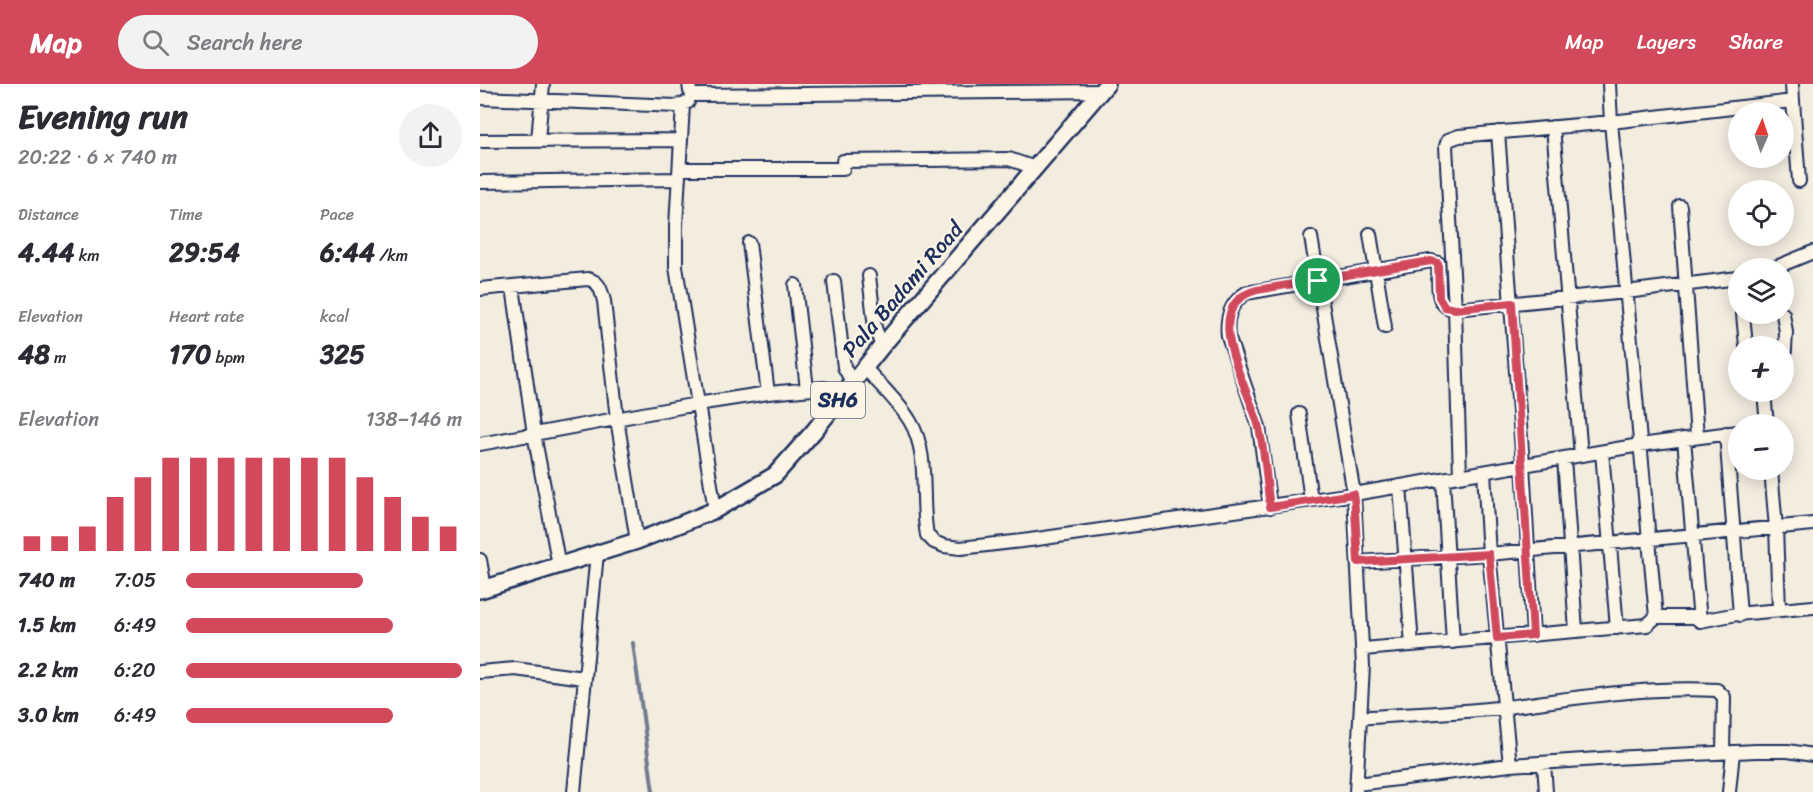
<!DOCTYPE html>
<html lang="en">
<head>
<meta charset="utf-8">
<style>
  :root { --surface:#fff; --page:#f2f2f3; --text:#2b2b33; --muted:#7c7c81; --accent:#d1495b }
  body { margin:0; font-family:Sriracha,sans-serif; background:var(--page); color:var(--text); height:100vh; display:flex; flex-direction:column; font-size:22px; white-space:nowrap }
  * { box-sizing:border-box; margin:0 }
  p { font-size:20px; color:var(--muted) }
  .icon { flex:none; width:33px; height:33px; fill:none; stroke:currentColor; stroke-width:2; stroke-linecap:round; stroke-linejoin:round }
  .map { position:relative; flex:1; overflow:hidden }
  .details { display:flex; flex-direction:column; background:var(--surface); width:480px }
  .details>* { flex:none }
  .needle { width:39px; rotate:3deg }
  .fabs { position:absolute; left:1248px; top:18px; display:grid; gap:12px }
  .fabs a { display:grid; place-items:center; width:66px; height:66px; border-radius:50%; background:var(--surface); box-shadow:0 3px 15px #0003; font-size:30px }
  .pin { position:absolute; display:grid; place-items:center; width:51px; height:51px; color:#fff; margin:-26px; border:3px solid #fff; border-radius:50%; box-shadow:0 2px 6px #0007 }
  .round { display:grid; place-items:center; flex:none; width:63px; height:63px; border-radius:32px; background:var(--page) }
  .overview { display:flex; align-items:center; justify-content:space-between; height:102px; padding:0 18px }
  h1 { font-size:33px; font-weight:700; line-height:45px }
  .figures { display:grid; grid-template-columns:repeat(3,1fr); gap:9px; height:102px; padding:6px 18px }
  .figures div { display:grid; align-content:center }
  .figures b { font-size:26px; font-weight:700 }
  .figures small { font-size:16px; font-weight:400 }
  .figures p { font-size:16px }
  .chart { height:168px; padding:12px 18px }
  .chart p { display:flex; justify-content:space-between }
  .chart svg { width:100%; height:108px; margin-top:6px; stroke:var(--accent); stroke-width:6 }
  ul { padding:0 18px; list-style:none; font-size:20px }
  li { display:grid; grid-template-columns:96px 72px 1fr; align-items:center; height:45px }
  li i { height:15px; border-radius:8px; background:var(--accent) }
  header { display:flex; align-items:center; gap:36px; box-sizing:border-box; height:84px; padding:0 30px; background:var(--accent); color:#fff }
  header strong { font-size:28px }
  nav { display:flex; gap:33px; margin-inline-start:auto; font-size:21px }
  .search { width:420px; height:54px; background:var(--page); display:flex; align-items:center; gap:15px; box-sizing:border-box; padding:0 21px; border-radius:33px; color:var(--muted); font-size:22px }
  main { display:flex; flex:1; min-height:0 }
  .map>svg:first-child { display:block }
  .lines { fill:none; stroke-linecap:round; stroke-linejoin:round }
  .stream { stroke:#707a91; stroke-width:4 }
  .minor-casing { stroke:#1b2f5e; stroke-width:16 }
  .major-casing { stroke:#1b2f5e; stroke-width:20 }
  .minor { stroke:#fcf5e5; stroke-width:12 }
  .major { stroke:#fcf5e5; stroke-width:15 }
  .route-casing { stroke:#fff; stroke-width:12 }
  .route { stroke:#d1495b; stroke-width:8 }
  .labels { text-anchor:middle; stroke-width:4.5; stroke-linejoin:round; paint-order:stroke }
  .shield { fill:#fcf5e5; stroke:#5e6a86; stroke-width:1.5 }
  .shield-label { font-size:21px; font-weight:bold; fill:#1b2f5e }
  .street-label { font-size:22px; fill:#1b2f5e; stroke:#fcf5e5 }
</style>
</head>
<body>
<header>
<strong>Map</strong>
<div class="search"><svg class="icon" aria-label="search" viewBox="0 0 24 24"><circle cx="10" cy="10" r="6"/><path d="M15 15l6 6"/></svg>Search here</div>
<nav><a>Map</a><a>Layers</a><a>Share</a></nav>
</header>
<main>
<section class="details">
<div class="overview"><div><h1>Evening run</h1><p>20:22 · 6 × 740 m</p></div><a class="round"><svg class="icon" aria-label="share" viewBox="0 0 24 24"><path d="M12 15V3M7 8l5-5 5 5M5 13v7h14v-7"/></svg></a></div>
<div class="figures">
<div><p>Distance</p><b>4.44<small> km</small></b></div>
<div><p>Time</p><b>29:54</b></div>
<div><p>Pace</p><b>6:44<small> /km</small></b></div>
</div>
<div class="figures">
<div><p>Elevation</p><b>48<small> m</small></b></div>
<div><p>Heart rate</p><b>170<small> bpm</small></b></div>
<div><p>kcal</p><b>325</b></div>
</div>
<div class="chart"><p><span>Elevation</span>138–146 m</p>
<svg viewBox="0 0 160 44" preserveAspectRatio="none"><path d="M5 44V38M15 44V38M25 44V34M35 44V22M45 44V14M55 44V6M65 44V6M75 44V6M85 44V6M95 44V6M105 44V6M115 44V6M125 44V14M135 44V22M145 44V30M155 44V34"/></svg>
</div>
<ul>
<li><b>740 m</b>7:05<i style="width:64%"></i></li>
<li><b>1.5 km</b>6:49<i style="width:75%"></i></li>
<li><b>2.2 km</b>6:20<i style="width:100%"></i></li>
<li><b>3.0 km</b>6:49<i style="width:75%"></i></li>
</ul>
</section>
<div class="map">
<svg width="1333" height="708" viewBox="0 0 1333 708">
  <rect width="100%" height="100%" fill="#f3ede0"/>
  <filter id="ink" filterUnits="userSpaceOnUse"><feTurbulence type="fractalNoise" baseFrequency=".0167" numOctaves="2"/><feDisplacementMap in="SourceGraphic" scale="12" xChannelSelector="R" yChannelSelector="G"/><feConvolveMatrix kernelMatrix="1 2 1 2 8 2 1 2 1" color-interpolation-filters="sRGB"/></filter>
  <g filter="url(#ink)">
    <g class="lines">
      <path class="stream" d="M 153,559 L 173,708"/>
      <defs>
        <path id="minor" d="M 209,0 L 210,7 L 213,11 L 220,11 L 622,7
          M 1129,0 L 1131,38 L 1313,17 L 1312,0
          M 0,14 L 197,22 L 208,18
          M 1313,17 L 1319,97
          M 203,21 L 196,142 L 196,183 L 235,426
          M 1073,43 L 1101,371
          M 1018,48 L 1043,381 L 1053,551
          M 58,56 L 63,0
          M 0,57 L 201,56
          M 363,77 L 529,75 L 555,84
          M 200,85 L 363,85
          M 0,98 L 199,95
          M 1200,122 L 1217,353
          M 890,150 L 905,243
          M 831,153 L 874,410 L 1160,361 L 1258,348
          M 269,159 L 288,309
          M 1294,184 L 1333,168
          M 389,192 L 395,244 L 402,262
          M 354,197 L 363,275 L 364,283 L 372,298
          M 315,201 L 327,305
          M 33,203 L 54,350 L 79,482
          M 0,205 L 108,195 C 120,198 121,206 124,217 L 137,335 L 157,457
          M 1263,230 L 1266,262
          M 1303,230 L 1306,248 L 1304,282
          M 385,284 C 400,301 418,317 430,337 C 450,370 440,414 447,451 L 454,458 L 464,462 L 481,464 L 550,456 L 874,410 L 883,582 L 876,708
          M 1286,308 L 1284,309 L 1287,340
          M 819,330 L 831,416
          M 1246,349 L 1260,531
          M 1204,355 L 1220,537
          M 0,360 L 217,320 L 288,309 L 344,304 L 362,310
          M 1122,368 L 1137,544
          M 1084,374 L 1096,547
          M 1291,386 L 1296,444 L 1299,525
          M 1004,388 L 1009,470 L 1030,681
          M 963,395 L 973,558
          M 920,402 L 932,561
          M 790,423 L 779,343 L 748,252 C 746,234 750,219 766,209 L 951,177 L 958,179 C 960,196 952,223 975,225 L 1146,208 L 1258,194
          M 0,476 L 5,504
          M 878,478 L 1009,470 L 1333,440
          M 1175,533 L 1215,533 L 1220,537 L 1257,530 L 1333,523
          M 883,565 L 1167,541 L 1176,533 L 1131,38 L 979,52 L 968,56 L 966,62 L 975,225 L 980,392
          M 0,588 L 35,585 L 104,594
          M 880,634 C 929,630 978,629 1027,623 C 1097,614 1166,602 1237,606 L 1244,613 L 1243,669
          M 1064,679 L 1066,708
          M 877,700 L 1030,681 L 1133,674 L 1276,667 L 1308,667 L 1333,671
          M 94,708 L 117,469
          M 1249,708 L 1253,668"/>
        <path id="major" d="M 0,506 L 157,457 L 201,440 L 235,426 L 295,391 L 334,347 L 402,262 L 627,0"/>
      </defs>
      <use href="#minor" class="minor-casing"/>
      <use href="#major" class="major-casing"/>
      <use href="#minor" class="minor"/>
      <use href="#major" class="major"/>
    </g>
  </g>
  <g class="lines" filter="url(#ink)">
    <defs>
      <path id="route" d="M 951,177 L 958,179 L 959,213 L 965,223 L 975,225 L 1032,219 L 1053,551 L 1017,554 L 1009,470 L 878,478 L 874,410 L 790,423 C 786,395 785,366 778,340 C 768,302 717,221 777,206 Z"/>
    </defs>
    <use href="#route" class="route-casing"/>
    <use href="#route" class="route"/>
  </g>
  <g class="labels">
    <rect class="shield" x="331" y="298" width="54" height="36" rx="4.5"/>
    <g class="shield-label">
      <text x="358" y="323">SH6</text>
    </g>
    <g class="street-label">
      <text transform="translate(422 205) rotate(-49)" y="8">Pala Badami Road</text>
    </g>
  </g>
</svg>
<div class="fabs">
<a><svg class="needle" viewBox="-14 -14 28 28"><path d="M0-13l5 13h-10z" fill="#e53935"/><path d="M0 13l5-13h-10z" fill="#7c7c81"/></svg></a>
<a><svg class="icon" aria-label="locate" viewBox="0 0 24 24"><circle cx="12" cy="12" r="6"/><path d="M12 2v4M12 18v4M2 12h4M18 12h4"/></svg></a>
<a><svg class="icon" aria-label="layers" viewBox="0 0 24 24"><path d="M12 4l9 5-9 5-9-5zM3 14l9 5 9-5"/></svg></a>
<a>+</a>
<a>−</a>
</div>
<div class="pin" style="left:838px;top:197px;background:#1e9e55"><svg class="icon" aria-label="arrive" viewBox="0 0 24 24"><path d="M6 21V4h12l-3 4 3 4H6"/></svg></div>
</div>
</main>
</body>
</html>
